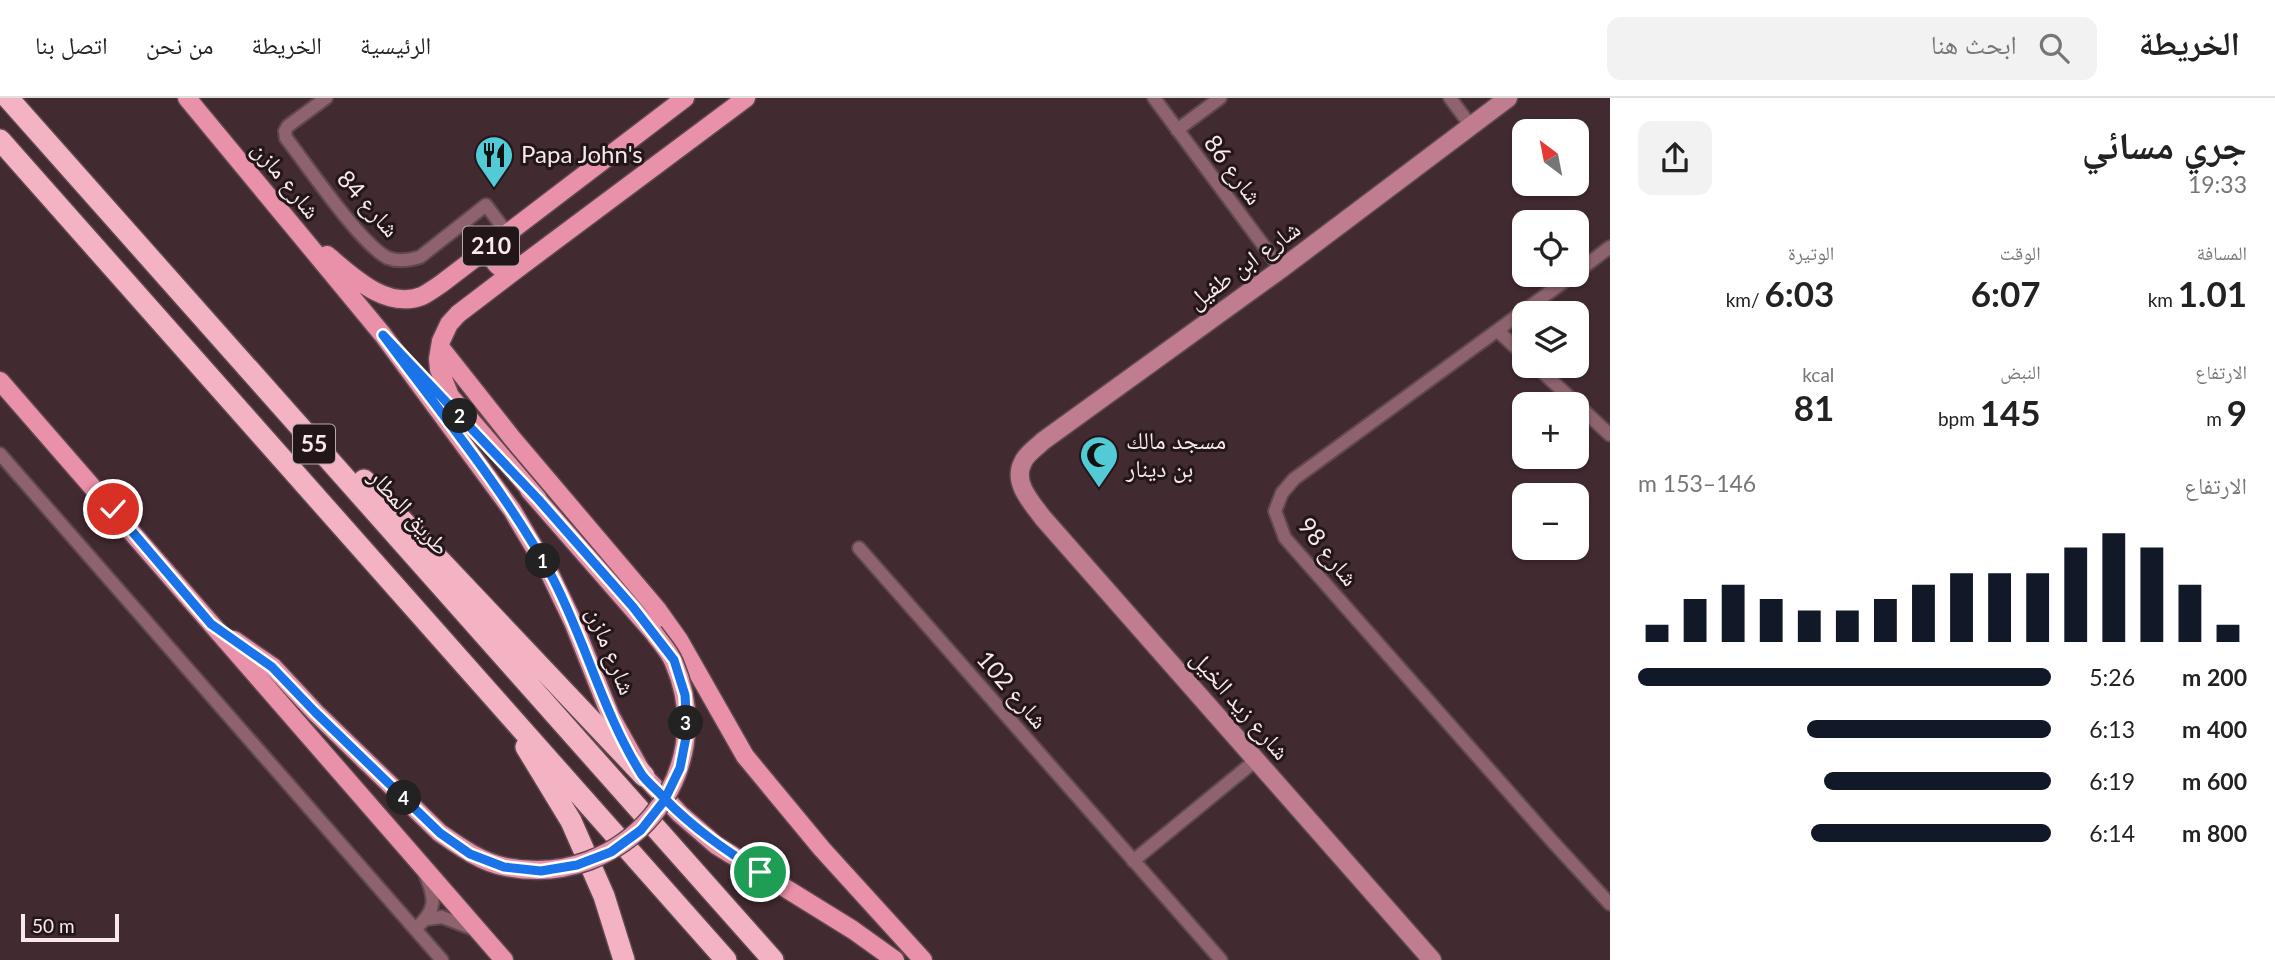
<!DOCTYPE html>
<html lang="ar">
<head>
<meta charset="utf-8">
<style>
  :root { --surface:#fff; --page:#f2f2f2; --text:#222; --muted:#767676; --line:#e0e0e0; --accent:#111827 }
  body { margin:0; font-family:Lato,"Noto Naskh Arabic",sans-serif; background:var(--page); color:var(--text); direction:rtl; height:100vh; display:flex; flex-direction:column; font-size:26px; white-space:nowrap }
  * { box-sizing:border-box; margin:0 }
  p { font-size:23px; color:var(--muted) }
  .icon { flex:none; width:38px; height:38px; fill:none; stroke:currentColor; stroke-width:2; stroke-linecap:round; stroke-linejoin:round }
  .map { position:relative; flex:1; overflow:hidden; direction:ltr }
  .side { display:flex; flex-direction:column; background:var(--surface); width:665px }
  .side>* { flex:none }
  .needle { width:46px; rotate:328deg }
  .fabs { position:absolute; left:1512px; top:21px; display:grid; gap:14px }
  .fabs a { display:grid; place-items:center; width:77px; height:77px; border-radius:14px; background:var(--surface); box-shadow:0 2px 5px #0004; font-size:35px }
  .scale { position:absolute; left:21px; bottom:18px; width:98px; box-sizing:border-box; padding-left:7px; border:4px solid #f9e8ec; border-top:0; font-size:19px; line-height:24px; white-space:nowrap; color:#f9e8ec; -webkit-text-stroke:5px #221619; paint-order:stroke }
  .pin { position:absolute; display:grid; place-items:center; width:60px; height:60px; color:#fff; margin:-30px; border:4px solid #fff; border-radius:50%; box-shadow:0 2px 7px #0007 }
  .km { position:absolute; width:35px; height:35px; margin:-18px; border-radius:50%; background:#222; color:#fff; font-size:19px; line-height:35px; text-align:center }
  .round { display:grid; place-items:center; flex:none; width:74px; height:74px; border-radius:14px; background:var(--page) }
  .overview { display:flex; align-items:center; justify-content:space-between; height:119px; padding:0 28px }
  h1 { font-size:38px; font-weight:700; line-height:52px }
  .stats { display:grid; grid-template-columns:repeat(3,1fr); gap:10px; height:119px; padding:7px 28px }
  .stats div { display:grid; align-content:center }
  .stats b { font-size:35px; font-weight:700 }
  .stats small { font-size:19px; font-weight:400 }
  .stats p { font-size:19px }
  .chart { height:196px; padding:14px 28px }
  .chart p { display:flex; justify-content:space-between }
  .chart svg { width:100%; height:126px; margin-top:7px; stroke:var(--accent); stroke-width:6 }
  ul { padding:0 28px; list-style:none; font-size:23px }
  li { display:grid; grid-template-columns:112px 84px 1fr; align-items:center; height:52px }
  li i { height:18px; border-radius:9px; background:var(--accent) }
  header { display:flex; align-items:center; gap:42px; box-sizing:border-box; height:98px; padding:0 35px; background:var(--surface); border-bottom:2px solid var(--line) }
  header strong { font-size:33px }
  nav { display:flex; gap:38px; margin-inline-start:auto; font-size:24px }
  .search { width:490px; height:63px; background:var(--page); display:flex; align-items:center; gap:18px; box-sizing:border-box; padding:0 24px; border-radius:14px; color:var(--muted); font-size:26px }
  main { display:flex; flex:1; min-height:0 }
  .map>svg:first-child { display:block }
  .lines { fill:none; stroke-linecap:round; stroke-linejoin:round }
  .street-casing { stroke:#5f484f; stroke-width:16 }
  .secondary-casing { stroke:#5f484f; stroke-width:21 }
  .primary-casing { stroke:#5f484f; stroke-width:21 }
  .highway-casing { stroke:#5f484f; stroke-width:24 }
  .street { stroke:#8e636e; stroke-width:12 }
  .secondary { stroke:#c17d90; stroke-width:18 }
  .primary { stroke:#e991a9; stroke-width:18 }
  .highway { stroke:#f3b3c3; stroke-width:21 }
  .primary-bridge-casing { stroke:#5f484f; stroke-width:21; stroke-linecap:butt }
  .primary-bridge { stroke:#e991a9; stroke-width:18 }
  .route-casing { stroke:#fff; stroke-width:14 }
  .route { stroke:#1a73e8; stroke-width:9 }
  .labels { text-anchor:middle; stroke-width:6; stroke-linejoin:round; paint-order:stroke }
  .shield { fill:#221619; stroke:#b8a9ad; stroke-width:2 }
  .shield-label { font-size:23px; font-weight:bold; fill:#f9e8ec }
  .poi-label { font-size:24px; fill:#f9e8ec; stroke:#221619; text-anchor:start }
  .street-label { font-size:24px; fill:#f9e8ec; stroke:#221619 }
</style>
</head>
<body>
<header>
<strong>الخريطة</strong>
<div class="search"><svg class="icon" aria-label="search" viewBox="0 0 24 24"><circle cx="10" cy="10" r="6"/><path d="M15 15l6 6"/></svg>ابحث هنا</div>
<nav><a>الرئيسية</a><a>الخريطة</a><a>من نحن</a><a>اتصل بنا</a></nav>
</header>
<main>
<section class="side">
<div class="overview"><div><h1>جري مسائي</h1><p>19:33</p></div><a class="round"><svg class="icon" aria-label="share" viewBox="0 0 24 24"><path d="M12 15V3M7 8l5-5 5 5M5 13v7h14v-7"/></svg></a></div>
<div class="stats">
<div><p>المسافة</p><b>1.01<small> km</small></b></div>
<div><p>الوقت</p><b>6:07</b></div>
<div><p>الوتيرة</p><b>6:03<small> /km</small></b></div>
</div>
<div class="stats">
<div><p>الارتفاع</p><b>9<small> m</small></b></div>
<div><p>النبض</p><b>145<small> bpm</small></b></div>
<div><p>kcal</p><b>81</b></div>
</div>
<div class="chart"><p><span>الارتفاع</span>146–153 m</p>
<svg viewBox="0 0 160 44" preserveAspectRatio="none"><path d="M5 44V38M15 44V29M25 44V24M35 44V29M45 44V33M55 44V33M65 44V29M75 44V24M85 44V20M95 44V20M105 44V20M115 44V11M125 44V6M135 44V11M145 44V24M155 44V38"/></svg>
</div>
<ul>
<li><b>200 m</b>5:26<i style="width:100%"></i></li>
<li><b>400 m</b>6:13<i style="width:59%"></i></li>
<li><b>600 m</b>6:19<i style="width:55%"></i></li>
<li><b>800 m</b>6:14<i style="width:58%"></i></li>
</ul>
</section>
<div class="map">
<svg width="1610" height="862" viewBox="0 0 1610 862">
  <rect width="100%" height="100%" fill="#422a31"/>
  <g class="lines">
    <defs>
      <path id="street" d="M 326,0 L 288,28 L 285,33 L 286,40 C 307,67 361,147 388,160 C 398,164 410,162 420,159 L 486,107 L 507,135
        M 1154,0 L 1281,171
        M 1450,0 L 1471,28
        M 1177,32 L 1220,0
        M 1577,174 L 1610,149
        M 1573,177 L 1294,381 L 1282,395 L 1275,413 L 1285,440 L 1553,744 L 1610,806
        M 1498,233 L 1524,257
        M 1536,268 L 1610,337
        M 0,356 L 442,862
        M 859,450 L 1221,862
        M 1133,763 L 1256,662
        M 427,821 L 442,819 L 476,832
        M 415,831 C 437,812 436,801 425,776"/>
      <path id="secondary" d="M 1432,862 L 1043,420 C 1031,404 1012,384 1023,364 C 1026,356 1037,349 1043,343 L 1281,171 L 1508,0"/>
      <path id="primary" d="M 187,0 L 383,237 L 512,412 L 550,476 L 573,524 L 611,619 L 644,678 L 680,716 L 716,747 L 853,832 L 895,862
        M 496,144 C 487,161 498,176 517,171
        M 327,157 C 352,178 386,212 422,198 C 428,195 435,190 441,186 L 685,0
        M 440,249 L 512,340 L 657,511 L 679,542 L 745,658 L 822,751 L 923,862
        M 0,283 L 504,862
        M 529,392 L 653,534
        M 538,401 L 450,298 L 439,271 L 438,261 L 441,243 L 449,226 L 458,216 L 517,171 L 746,0
        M 234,542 L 273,569 L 315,614 L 440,735"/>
      <path id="highway" d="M 8,0 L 773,862
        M 0,42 L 726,862
        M 364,382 L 644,678
        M 526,649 L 571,723 L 604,798 L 624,862"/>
    </defs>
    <use href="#street" class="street-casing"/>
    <use href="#secondary" class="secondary-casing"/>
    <use href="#primary" class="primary-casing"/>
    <use href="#highway" class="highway-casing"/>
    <use href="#street" class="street"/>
    <use href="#secondary" class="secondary"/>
    <use href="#primary" class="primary"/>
    <use href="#highway" class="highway"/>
    <defs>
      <path id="primary-bridge" d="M 440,735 C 460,749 481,764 506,769 C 624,792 722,677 674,565 C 670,554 660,544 653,534"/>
    </defs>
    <use href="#primary-bridge" class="primary-bridge-casing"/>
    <use href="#primary-bridge" class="primary-bridge"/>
  </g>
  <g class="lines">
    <defs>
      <path id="route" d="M 113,411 L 211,526 L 272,569 L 315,614 L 440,735 L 470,756 L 504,769 L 541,773 L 577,767 L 611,754 L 641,732 L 664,703 L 680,670 L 687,634 L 685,597 L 674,562 L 633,509 L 538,401 L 383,237 C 440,314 503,390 550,475 C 585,540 602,614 642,677 C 648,685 657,692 664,700 C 693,730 725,752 760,774"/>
    </defs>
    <use href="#route" class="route-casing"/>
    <use href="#route" class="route"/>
  </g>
  <defs>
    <symbol id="restaurant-pin" viewBox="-11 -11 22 30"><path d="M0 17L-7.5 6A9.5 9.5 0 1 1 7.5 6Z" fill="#52cbd7" stroke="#221619"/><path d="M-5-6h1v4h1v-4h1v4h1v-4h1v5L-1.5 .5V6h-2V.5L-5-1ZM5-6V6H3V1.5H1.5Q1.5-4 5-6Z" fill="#111"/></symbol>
    <symbol id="mosque-pin" viewBox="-11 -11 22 30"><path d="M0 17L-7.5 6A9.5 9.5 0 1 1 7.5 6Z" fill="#52cbd7" stroke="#221619"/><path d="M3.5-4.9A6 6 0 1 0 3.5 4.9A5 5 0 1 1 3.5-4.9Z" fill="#111"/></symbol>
  </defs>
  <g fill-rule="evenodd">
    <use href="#restaurant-pin" x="472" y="35" width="44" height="60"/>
    <use href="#mosque-pin" x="1077" y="335" width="44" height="60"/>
  </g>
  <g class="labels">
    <g class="shield">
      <rect x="463" y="128.5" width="56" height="39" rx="5"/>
      <rect x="293" y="326.5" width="42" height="39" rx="5"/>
    </g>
    <g class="shield-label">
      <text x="491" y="156">210</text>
      <text x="314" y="354">55</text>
    </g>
    <g class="poi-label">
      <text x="521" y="65">Papa John's</text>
      <text x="1126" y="351">مسجد مالك<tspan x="1126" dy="28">بن دينار</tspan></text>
    </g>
    <g class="street-label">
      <text transform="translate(1233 72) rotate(53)" y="8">شارع 86</text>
      <text transform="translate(286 82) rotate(51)" y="8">شارع مازن</text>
      <text transform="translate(368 106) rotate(48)" y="8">شارع 84</text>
      <text transform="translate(1244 167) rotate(-36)" y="8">شارع ابن طفيل</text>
      <text transform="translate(409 414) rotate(48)" y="8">طريق المطار</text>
      <text transform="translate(1328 454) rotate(51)" y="8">شارع 98</text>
      <text transform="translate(611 553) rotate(68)" y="8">شارع مازن</text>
      <text transform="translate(1012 592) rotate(49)" y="8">شارع 102</text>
      <text transform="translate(1240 607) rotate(49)" y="8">شارع زيد الخيل</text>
    </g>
  </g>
</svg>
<div class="fabs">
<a><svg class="needle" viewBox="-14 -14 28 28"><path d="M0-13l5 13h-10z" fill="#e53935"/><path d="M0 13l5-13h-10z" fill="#767676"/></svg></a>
<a><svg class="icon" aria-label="locate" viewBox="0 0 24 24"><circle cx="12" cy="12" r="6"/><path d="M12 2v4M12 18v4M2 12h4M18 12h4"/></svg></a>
<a><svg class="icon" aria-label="layers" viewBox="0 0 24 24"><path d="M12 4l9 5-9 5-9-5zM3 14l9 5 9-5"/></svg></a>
<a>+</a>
<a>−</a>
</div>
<div class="scale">50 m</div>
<div class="pin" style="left:760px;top:774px;background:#1e9e55"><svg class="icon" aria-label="arrive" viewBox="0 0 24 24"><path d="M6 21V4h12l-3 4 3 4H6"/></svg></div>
<div class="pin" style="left:113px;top:411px;background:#d93025"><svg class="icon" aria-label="check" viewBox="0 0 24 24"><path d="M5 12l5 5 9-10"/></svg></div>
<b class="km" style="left:543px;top:463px">1</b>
<b class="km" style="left:460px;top:318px">2</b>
<b class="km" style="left:686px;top:625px">3</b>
<b class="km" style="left:404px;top:700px">4</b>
</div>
</main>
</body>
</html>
